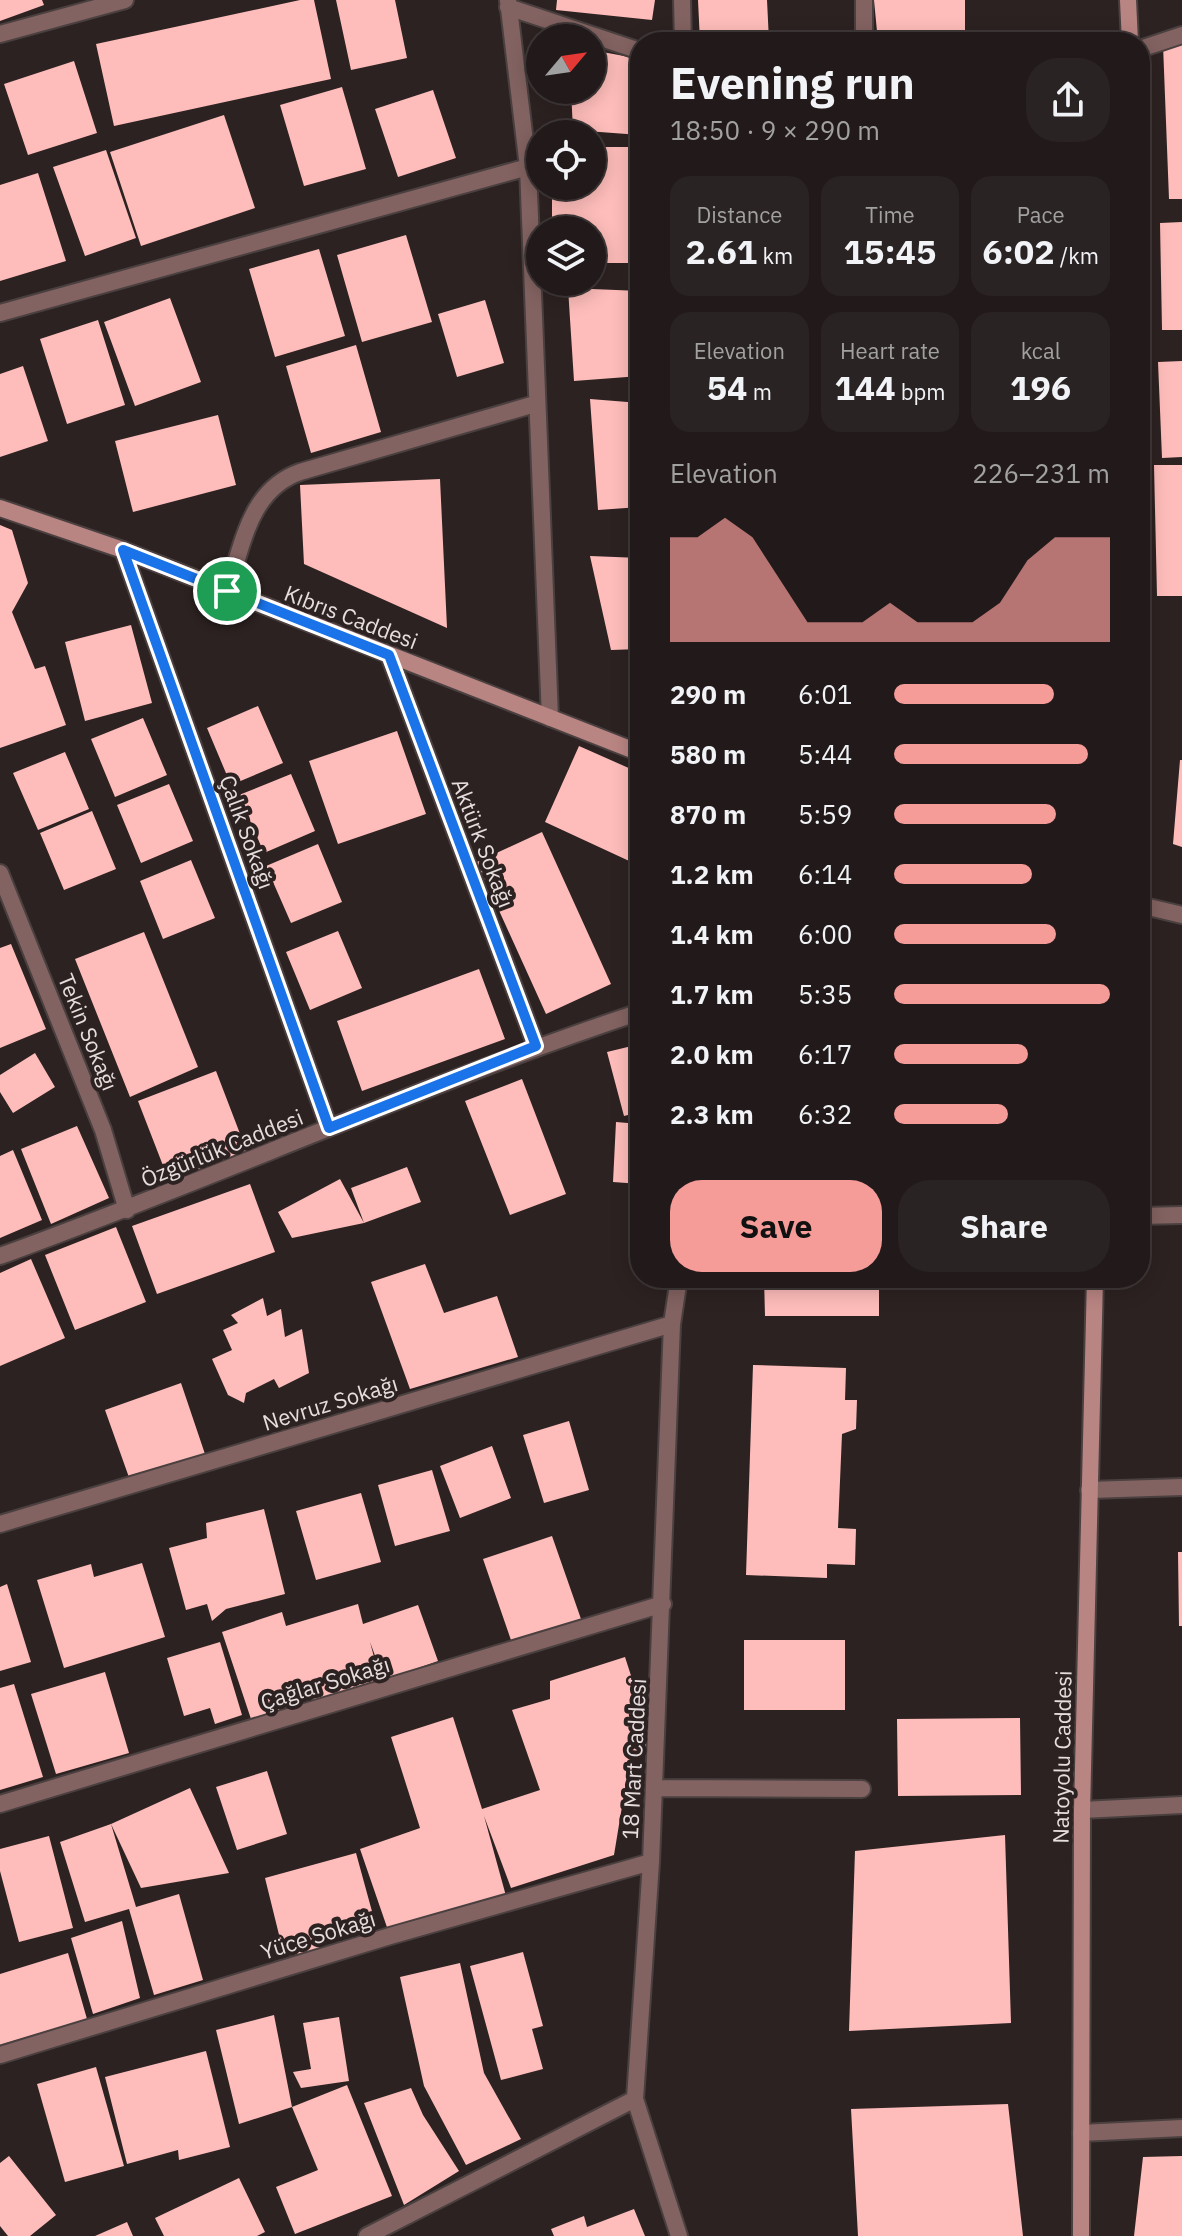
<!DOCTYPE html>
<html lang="en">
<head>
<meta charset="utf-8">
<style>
  :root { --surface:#221a1a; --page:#2a2323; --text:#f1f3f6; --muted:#a2a1a2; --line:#3f3839; --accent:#f59b98 }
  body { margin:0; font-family:"IBM Plex Sans",sans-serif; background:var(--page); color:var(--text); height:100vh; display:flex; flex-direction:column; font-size:30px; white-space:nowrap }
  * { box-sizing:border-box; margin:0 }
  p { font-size:26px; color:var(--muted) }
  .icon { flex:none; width:44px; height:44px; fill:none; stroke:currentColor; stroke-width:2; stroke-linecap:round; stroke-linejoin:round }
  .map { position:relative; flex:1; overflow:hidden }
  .panel { position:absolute; left:630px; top:32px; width:520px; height:1256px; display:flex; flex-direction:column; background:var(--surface); border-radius:32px; box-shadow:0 4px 20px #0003,0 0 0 2px var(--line) }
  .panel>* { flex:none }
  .needle { width:52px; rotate:61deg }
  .fabs { position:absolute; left:526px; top:24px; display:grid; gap:16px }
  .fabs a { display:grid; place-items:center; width:80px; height:80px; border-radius:50%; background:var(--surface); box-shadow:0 4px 20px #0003,0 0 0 2px var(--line); font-size:40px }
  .pin { position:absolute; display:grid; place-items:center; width:68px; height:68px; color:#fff; margin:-34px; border:4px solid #fff; border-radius:50%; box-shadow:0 2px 8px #0007 }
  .round { display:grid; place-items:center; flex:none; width:84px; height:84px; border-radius:32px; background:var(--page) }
  .headline { display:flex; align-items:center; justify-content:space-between; height:136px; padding:0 40px }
  h1 { font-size:44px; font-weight:700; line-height:60px }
  .figures { display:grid; grid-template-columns:repeat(3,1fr); gap:12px; height:136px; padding:8px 40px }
  .figures div { display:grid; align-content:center; border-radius:20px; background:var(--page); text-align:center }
  .figures b { font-size:34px; font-weight:700 }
  .figures small { font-size:22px; font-weight:400 }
  .figures p { font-size:22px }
  .chart { height:224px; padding:16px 40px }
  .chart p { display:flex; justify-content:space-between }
  .chart svg { width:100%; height:144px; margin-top:8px; fill:var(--accent); opacity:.7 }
  .primary-button { display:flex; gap:16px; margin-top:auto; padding:16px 40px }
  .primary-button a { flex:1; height:92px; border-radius:32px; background:var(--accent); color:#111; font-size:32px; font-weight:700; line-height:92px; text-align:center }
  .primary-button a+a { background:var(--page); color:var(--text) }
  ul { padding:0 40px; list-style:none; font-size:26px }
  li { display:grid; grid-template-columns:128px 96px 1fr; align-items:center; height:60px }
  li i { height:20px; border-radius:10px; background:var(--accent) }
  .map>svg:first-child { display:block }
  .building { fill:#febdba }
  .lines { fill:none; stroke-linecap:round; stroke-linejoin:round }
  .street-casing { stroke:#4b4040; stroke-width:20 }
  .secondary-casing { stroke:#4b4040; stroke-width:20 }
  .street { stroke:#836361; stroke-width:16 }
  .secondary { stroke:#b98583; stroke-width:16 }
  .route-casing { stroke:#fff; stroke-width:16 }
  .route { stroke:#1a73e8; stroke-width:10 }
  .labels { text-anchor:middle; stroke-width:8; stroke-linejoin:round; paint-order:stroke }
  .street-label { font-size:22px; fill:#e6dede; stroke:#2d2222 }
</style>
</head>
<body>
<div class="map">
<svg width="1182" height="2236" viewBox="0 0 1182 2236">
  <rect width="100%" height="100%" fill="#2d2222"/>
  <path class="building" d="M 0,0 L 42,0 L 44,5 L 0,21 Z
    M 300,0 L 314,0 L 331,79 L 114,126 L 96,44 Z
    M 336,0 L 395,0 L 407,58 L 351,70 Z
    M 557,0 L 655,0 L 652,20 L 556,10 Z
    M 698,0 L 767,0 L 769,41 L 700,42 Z
    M 874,0 L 965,0 L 965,42 L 878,42 Z
    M 1182,44 L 1182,199 L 1169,199 L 1163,45 Z
    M 592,50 L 640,59 L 640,135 L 573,130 L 571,90 L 592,90 Z
    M 74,61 L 97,133 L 28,155 L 4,84 Z
    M 342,87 L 366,169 L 304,186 L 280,105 Z
    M 433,90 L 456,158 L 398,177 L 375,109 Z
    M 224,115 L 255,208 L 141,246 L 110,152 Z
    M 592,147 L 640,147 L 640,263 L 592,263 L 592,230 L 552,230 L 552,186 L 592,186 Z
    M 106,150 L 136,238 L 85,256 L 53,167 Z
    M 38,173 L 66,261 L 0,281 L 0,185 Z
    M 1182,222 L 1182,330 L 1162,330 L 1160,223 Z
    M 406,235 L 432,322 L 362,342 L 337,255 Z
    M 319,249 L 345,336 L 275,357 L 249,269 Z
    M 568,288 L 640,291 L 640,376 L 574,381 Z
    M 170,298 L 201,382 L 135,406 L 104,322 Z
    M 485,300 L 504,363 L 457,377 L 438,314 Z
    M 98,320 L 125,405 L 67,424 L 40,339 Z
    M 356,345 L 381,432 L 311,453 L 286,366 Z
    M 1182,361 L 1182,457 L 1162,458 L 1158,362 Z
    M 23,366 L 48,441 L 0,457 L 0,374 Z
    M 590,399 L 640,403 L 640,507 L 598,510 Z
    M 218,415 L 236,485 L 133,512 L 115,441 Z
    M 1154,465 L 1182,465 L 1182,596 L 1157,596 Z
    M 440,479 L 447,628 L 304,564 L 300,485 Z
    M 0,525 L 12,530 L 28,583 L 12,612 L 35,669 L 45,666 L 66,725 L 0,748 Z
    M 590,556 L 640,558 L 640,649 L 611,650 Z
    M 131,625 L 152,703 L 85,721 L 65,642 Z
    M 258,706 L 283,763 L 231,785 L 207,728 Z
    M 143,718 L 167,775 L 115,797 L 91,739 Z
    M 397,731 L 426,814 L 338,844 L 309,761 Z
    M 579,746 L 640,773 L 640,866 L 545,822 Z
    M 65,752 L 89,809 L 38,830 L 13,773 Z
    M 1180,760 L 1182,760 L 1182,847 L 1173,844 Z
    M 291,774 L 315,831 L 264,853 L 239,795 Z
    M 169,784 L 193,841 L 141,863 L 117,805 Z
    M 92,811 L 116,869 L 64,890 L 40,833 Z
    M 542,832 L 611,984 L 546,1014 L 477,862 Z
    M 318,844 L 342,902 L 291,923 L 266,866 Z
    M 191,860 L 215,918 L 163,939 L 140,881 Z
    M 338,931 L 362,988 L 310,1010 L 286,952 Z
    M 144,932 L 198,1067 L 130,1097 L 75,959 Z
    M 11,944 L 46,1029 L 0,1048 L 0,948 Z
    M 479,969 L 505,1039 L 362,1091 L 337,1021 Z
    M 640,1044 L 640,1112 L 624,1116 L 607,1052 Z
    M 35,1053 L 55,1087 L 13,1113 L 0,1092 L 0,1075 Z
    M 216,1071 L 247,1152 L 169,1181 L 138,1101 Z
    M 522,1079 L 566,1194 L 510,1215 L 465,1101 Z
    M 616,1122 L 640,1124 L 640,1184 L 613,1182 Z
    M 77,1126 L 109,1198 L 51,1224 L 21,1149 Z
    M 13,1150 L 42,1220 L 0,1238 L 0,1156 Z
    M 407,1167 L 421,1202 L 364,1223 L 351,1188 Z
    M 340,1179 L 364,1223 L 292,1238 L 278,1212 Z
    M 250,1184 L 275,1252 L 157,1294 L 132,1226 Z
    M 116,1227 L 146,1302 L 75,1330 L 45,1255 Z
    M 31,1259 L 65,1338 L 0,1366 L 0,1273 Z
    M 425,1264 L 444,1313 L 497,1296 L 518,1357 L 410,1389 L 371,1282 Z
    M 764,1278 L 879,1278 L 879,1316 L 765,1316 Z
    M 263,1298 L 267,1316 L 281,1309 L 285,1337 L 302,1329 L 309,1373 L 279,1388 L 274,1379 L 246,1393 L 244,1403 L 228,1395 L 212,1359 L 232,1350 L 223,1330 L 238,1323 L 231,1315 Z
    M 753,1365 L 846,1368 L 845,1400 L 857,1400 L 856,1429 L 842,1434 L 838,1528 L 856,1529 L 855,1565 L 827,1564 L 827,1578 L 746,1575 Z
    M 181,1383 L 206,1457 L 131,1483 L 105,1410 Z
    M 569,1421 L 589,1490 L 544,1503 L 523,1435 Z
    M 492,1446 L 511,1498 L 460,1518 L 440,1466 Z
    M 432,1470 L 450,1531 L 395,1546 L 378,1485 Z
    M 361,1493 L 381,1562 L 316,1580 L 296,1511 Z
    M 264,1509 L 285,1594 L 226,1609 L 212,1621 L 207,1604 L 186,1610 L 169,1548 L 207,1538 L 206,1523 Z
    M 552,1536 L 581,1619 L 512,1643 L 483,1559 Z
    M 1178,1552 L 1182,1552 L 1182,1626 L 1179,1626 Z
    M 142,1563 L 165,1637 L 64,1668 L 37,1580 L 91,1564 L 94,1577 Z
    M 7,1584 L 31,1662 L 0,1671 L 0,1587 Z
    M 358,1604 L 363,1624 L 418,1605 L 438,1661 L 384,1680 L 370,1642 L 378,1672 L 375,1690 L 312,1710 L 311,1699 L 251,1719 L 222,1632 L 282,1612 L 286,1626 Z
    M 744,1640 L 845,1640 L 845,1710 L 744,1710 Z
    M 220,1642 L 242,1715 L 215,1724 L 210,1708 L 184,1716 L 167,1658 Z
    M 625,1657 L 655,1750 L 630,1758 L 614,1855 L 511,1888 L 484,1816 L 506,1896 L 390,1936 L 360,1849 L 420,1828 L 391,1737 L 453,1717 L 482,1809 L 540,1790 L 512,1710 L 550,1699 L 550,1681 Z
    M 105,1672 L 129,1753 L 56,1774 L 31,1694 Z
    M 14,1684 L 43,1777 L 0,1790 L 0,1688 Z
    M 1020,1718 L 1021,1795 L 898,1796 L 897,1719 Z
    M 267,1771 L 287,1834 L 237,1850 L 216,1787 Z
    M 190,1788 L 229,1873 L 141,1888 L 111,1824 L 136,1907 L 179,1894 L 203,1980 L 154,1995 L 129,1909 L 85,1922 L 60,1842 L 111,1824 Z
    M 1005,1835 L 1011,2023 L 849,2031 L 855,1851 Z
    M 49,1836 L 73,1928 L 19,1942 L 0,1871 L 0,1849 Z
    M 356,1853 L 376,1926 L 320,1942 L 323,1956 L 284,1955 L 265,1878 Z
    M 122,1921 L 140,1998 L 93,2014 L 71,1938 Z
    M 523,1952 L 543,2026 L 532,2029 L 543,2069 L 501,2080 L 470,1966 Z
    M 68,1953 L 87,2019 L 0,2045 L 0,1974 Z
    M 460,1963 L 484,2073 L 521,2139 L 466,2165 L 424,2086 L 400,1977 Z
    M 274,2015 L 292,2107 L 239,2124 L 216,2030 Z
    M 339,2017 L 349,2081 L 301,2088 L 293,2072 L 311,2069 L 303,2023 Z
    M 206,2051 L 230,2147 L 179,2160 L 178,2150 L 127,2164 L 105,2077 Z
    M 96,2067 L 124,2166 L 65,2182 L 37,2084 Z
    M 347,2085 L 392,2196 L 295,2234 L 276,2187 L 318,2170 L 292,2107 Z
    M 411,2088 L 423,2115 L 459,2171 L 404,2205 L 364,2103 Z
    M 1008,2104 L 1023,2236 L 858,2236 L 851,2109 Z
    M 9,2156 L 56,2215 L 30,2236 L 8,2236 L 0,2226 L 0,2163 Z
    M 1182,2156 L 1182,2236 L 1134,2236 L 1143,2157 Z
    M 239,2178 L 265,2232 L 257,2236 L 164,2236 L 155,2218 Z
    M 634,2209 L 645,2236 L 554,2236 L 551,2229 L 584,2216 L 587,2227 Z
    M 127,2222 L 133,2236 L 95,2236 Z"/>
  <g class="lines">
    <defs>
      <path id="street" d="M 508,0 L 528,167 L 550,718
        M 682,0 L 683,42
        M 864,0 L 864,42
        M 508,7 L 640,51
        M 0,34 L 125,0
        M 1140,49 L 1182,35
        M 0,313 L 528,167
        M 123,550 L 329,1128
        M 227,591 C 243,545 249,490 300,472 L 535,404
        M 389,655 L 536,1046
        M 0,873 L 103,1130 L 127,1210
        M 1140,905 L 1182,915
        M 1140,1216 L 1182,1215
        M 0,1256 C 215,1178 423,1084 640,1012
        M 679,1278 L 672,1324 L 651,1862 L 635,2099 L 679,2236
        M 1089,1490 L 1182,1487
        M 0,1524 L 672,1324
        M 655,1788 L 862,1789
        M 0,1804 L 663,1604
        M 1082,1810 L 1182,1805
        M 0,2055 L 390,1936 L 651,1862
        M 1081,2133 L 1182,2128
        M 367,2236 L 635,2099"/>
      <path id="secondary" d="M 1128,0 L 1130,42
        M 0,508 L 123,550 L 640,753
        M 1081,2236 L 1082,1810 L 1095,1278"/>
    </defs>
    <use href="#street" class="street-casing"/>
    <use href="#secondary" class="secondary-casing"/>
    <use href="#street" class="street"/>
    <use href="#secondary" class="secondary"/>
  </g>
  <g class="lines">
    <defs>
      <path id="route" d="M 123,550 L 389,655 L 536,1046 L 329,1128 Z"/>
    </defs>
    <use href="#route" class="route-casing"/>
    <use href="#route" class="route"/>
  </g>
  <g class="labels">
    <g class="street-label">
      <text transform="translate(351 617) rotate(21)" y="8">Kıbrıs Caddesi</text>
      <text transform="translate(247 832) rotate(70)" y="8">Çalık Sokağı</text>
      <text transform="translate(483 843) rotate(69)" y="8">Aktürk Sokağı</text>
      <text transform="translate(88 1032) rotate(68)" y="8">Tekin Sokağı</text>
      <text transform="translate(222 1148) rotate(-22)" y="8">Özgürlük Caddesi</text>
      <text transform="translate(330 1403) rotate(-17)" y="8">Nevruz Sokağı</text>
      <text transform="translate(325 1683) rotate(-17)" y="8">Çağlar Sokağı</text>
      <text transform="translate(1062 1757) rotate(-89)" y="8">Natoyolu Caddesi</text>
      <text transform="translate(634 1759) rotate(-87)" y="8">18 Mart Caddesi</text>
      <text transform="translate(318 1935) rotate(-17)" y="8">Yüce Sokağı</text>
    </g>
  </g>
</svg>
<div class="fabs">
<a><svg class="needle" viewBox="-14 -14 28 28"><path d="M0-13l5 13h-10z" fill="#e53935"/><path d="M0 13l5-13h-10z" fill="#a2a1a2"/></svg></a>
<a><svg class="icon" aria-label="locate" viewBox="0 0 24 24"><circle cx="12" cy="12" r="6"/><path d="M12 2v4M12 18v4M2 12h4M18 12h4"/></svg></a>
<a><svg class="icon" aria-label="layers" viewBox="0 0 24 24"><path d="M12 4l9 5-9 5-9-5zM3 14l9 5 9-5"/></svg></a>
</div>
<div class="pin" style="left:227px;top:591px;background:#1e9e55"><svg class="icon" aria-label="arrive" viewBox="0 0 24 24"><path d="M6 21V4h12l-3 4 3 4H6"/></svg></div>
<section class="panel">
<div class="headline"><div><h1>Evening run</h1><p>18:50 · 9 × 290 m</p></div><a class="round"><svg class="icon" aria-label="share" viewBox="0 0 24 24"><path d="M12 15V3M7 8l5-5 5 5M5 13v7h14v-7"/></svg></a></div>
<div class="figures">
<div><p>Distance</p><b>2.61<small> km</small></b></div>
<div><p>Time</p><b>15:45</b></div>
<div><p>Pace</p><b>6:02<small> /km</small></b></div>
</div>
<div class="figures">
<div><p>Elevation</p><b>54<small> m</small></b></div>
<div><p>Heart rate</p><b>144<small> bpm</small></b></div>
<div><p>kcal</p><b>196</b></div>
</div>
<div class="chart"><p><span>Elevation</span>226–231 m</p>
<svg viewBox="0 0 160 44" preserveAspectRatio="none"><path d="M0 44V12L10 12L20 6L30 12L40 25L50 38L60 38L70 38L80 32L90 38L100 38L110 38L120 32L130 19L140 12L150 12L160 12V44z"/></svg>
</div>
<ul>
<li><b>290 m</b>6:01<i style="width:74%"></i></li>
<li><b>580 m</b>5:44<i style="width:90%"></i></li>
<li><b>870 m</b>5:59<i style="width:75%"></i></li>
<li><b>1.2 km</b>6:14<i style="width:64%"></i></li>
<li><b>1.4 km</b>6:00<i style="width:75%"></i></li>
<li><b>1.7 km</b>5:35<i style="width:100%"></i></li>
<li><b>2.0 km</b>6:17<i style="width:62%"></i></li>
<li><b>2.3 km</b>6:32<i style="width:53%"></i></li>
</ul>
<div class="primary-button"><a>Save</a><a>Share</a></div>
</section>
</div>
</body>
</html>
